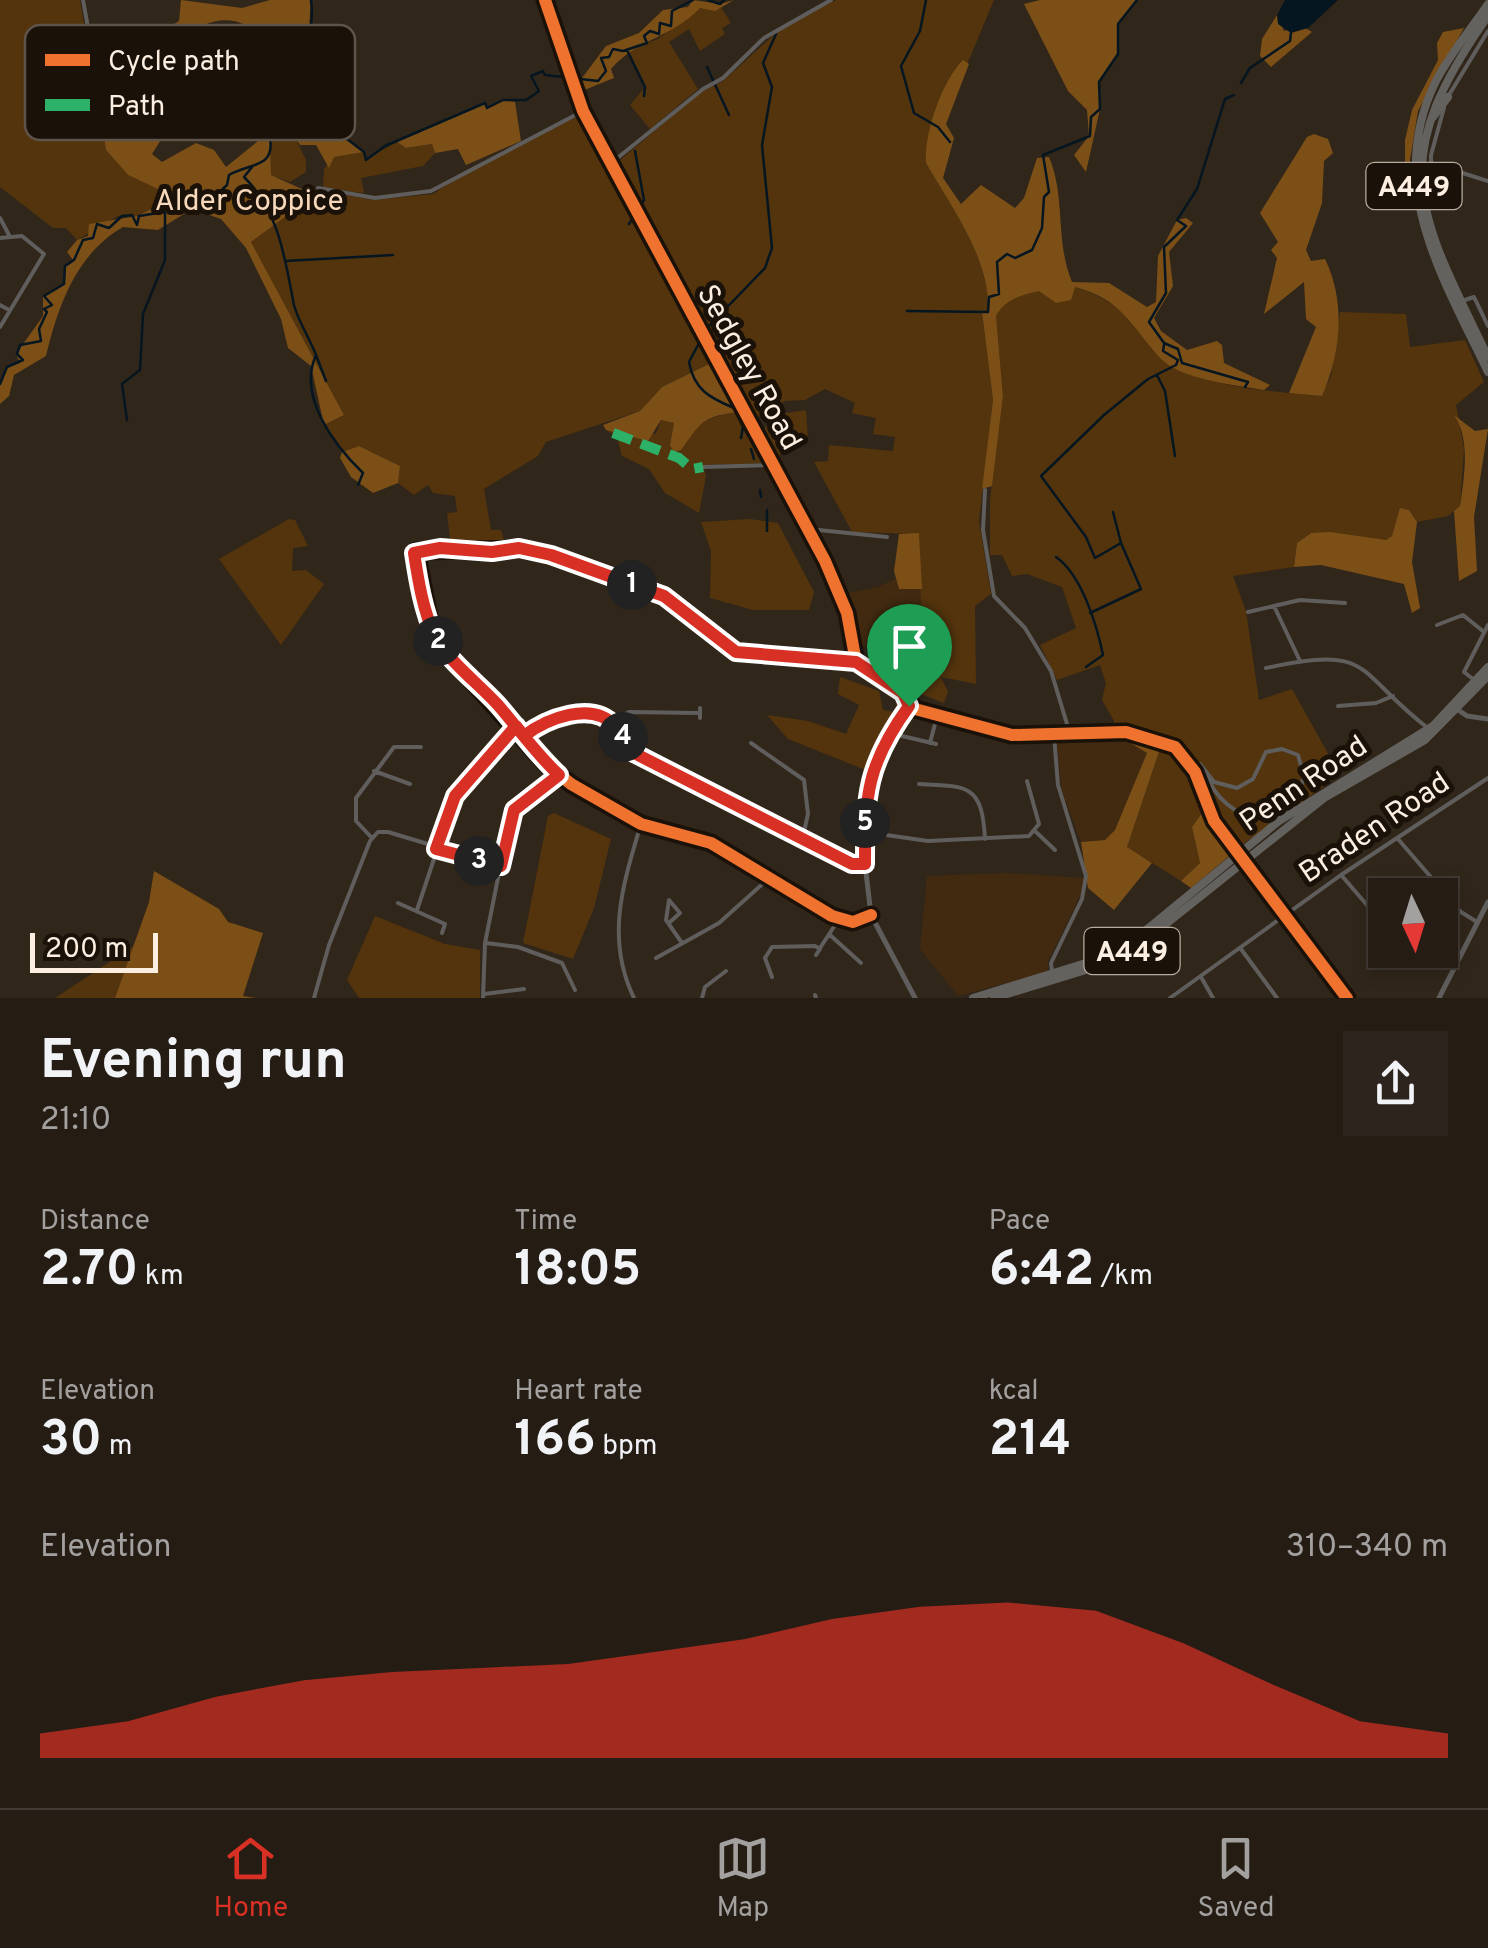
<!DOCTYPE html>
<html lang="en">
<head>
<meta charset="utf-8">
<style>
  :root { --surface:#251c14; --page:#2d251d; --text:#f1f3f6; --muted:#a3a1a0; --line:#423a34; --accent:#d93025 }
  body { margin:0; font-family:Overpass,sans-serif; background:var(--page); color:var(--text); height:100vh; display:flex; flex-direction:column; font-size:38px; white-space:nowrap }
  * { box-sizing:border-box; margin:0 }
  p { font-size:32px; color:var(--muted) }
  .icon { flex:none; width:55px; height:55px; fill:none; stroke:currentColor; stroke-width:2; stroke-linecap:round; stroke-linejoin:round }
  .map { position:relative; height:998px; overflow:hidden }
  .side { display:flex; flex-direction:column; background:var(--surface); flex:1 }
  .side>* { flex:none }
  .needle { width:65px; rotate:176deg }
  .tools { position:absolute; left:1368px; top:878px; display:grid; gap:20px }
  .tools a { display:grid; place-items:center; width:90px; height:90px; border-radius:0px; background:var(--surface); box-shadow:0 5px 15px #0003,0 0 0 2px var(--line); font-size:50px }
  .scale { position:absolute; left:30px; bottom:25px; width:128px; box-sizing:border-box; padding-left:10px; border:5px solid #fcefe2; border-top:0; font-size:28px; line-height:35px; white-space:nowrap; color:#fcefe2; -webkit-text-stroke:8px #1a1109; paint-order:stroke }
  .pin { position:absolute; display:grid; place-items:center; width:85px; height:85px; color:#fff; margin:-102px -42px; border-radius:50% 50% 50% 0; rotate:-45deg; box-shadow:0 0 10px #0007 }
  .pin .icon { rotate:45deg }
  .km { position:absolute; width:50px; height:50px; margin:-25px; border-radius:50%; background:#222; color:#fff; font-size:28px; line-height:50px; text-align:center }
  .round { display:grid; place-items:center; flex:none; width:105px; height:105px; border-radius:0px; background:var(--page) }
  .headline { display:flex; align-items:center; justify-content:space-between; height:170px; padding:0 40px }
  h1 { font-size:55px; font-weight:700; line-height:75px }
  .figures { display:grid; grid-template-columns:repeat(3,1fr); gap:15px; height:170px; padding:10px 40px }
  .figures div { display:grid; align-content:center }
  .figures b { font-size:50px; font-weight:700 }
  .figures small { font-size:28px; font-weight:400 }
  .figures p { font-size:28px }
  .chart { height:280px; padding:20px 40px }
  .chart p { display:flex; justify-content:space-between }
  .chart svg { width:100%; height:180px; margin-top:10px; fill:var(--accent); opacity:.7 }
  .dock { display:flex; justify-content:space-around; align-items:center; height:140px; border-top:2px solid var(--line); background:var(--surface); font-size:28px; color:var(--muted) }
  .dock a { display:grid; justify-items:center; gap:5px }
  .dock .current { color:var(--accent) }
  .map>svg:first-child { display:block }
  .built { fill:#412a10 }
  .green { fill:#53340d }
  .forest { fill:#7c4f17 }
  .water { fill:#051621 }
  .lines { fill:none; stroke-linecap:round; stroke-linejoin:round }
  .stream { stroke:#051621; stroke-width:2.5 }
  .minor { stroke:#5f5e5d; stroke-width:4 }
  .tertiary { stroke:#5f5e5d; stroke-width:5 }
  .trunk { stroke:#64625e; stroke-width:8 }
  .quiet { stroke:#2db169; stroke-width:10; stroke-dasharray:20 10; stroke-linecap:butt }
  .cycleway-casing { stroke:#1a1109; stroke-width:19 }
  .cycleway { stroke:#ef722f; stroke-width:12 }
  .route-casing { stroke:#fff; stroke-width:20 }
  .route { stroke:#d93025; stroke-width:12 }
  .labels { text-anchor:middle; stroke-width:10; stroke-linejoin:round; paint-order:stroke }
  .shield { fill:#1a1109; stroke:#b8aca1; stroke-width:2.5 }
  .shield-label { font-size:28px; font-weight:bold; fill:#fcefe2 }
  .park-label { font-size:30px; fill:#f7d8ba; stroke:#1a1109 }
  .street-label { font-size:30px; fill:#fcefe2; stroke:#1a1109 }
  .key { fill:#1a1109; stroke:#5e544a; stroke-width:2.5 }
  .key-label { font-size:28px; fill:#fcefe2 }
</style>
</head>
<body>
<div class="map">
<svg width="1488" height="998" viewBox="0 0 1488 998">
  <rect width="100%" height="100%" fill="#31261a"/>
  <path class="built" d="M 896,578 L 899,589 L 922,589 L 922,641 L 890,635 L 890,645 L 857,647 L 843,594 L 878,587 Z
    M 1116,733 L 1152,741 L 1115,830 L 1105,840 L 1081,842 L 1062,791 L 1056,737 Z
    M 1007,873 L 1084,878 L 1081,894 L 1048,961 L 1048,972 L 958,996 L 920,949 L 927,876 Z"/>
  <path class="green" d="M 0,0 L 80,0 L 106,150 L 128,175 L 176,197 L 136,216 L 118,216 L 77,240 L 66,228 L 53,228 L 0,187 Z
    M 836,0 L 994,0 L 926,163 C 951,207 991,259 988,312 L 982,313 L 993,400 L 979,521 L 991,594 L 975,606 L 976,684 L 941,677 L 948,692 L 944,703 L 918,693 L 923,674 L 916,671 L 922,641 L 919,534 L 852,532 L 814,462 L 828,461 L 829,445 L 893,451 L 895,437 L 873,434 L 876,418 L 852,413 L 855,403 L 825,389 L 805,400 L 785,401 L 753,420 L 614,165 L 701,92 L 723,81 L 788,22 Z
    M 721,7 L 731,23 L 722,28 L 725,34 L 700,51 L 689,29 L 669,42 L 698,89 L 650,129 L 630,105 L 645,87 L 627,50 L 658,39 L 700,8 Z
    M 582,114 L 713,362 L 662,387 L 640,411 L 546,442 L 538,456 L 484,489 L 491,530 L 501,530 L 506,547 L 451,546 L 447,513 L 457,512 L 455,496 L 433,493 L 428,485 L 414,495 L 398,483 L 400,466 L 359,446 L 342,452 L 324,425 L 344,415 L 251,242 L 320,191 L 374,200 L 433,194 L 468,170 Z
    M 278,133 L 293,133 L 306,160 L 306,172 L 290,182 L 271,175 L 270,138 Z
    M 397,142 L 406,148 L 432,144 L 435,153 L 423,166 L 361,178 L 364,193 L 323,188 L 324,169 L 333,157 L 364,152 L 366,159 Z
    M 1075,287 C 1103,295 1127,312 1145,335 C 1151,343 1155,353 1163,360 C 1196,387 1279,392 1321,396 L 1331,376 L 1340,312 L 1406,314 L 1410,347 L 1465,340 L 1484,382 L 1456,405 L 1464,448 L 1460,506 L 1448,516 L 1417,522 L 1409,510 L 1401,509 L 1392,536 L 1386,540 L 1311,533 L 1297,543 L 1294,567 L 1233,576 L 1246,611 L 1259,700 L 1292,689 L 1340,775 L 1243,844 L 1237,844 L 1214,817 L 1189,754 L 1142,732 L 1113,730 L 1114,721 L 1102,700 L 1106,683 L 1100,665 L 1057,680 L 1040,645 L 1076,628 L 1062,587 L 1027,574 L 1012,576 L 1002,555 L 990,555 L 990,499 L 1003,396 L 996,316 C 1010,289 1048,290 1075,287 Z
    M 806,410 L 808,441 L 783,445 L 777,464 L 760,432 L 781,414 Z
    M 740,412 L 769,463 L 703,465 L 706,476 L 699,513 L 665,493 L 649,469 L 622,456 L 617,437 L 606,430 L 656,434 L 661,420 L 674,423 L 670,445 L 675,451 L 681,450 C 692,423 712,415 740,412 Z
    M 289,519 L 295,520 L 308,546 L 293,548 L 292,571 L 306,570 L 324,584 L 281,645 L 219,559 Z
    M 750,519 L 778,523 L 814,592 L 809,610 L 753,610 L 710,598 L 711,551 L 701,522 Z
    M 840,677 L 879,691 L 883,710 L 895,712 L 897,701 L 905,703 L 877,746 L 868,771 L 788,739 L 767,715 L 808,721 L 846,734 L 859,705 L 838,694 Z
    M 1161,746 C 1190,757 1196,783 1204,810 L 1192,827 L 1200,863 L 1181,881 L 1127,847 Z
    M 554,813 L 611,839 L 594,908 L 573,959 L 523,943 L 548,816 Z
    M 375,916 L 445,944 L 480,950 L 480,998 L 359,998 L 347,980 Z
    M 134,946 L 115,998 L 55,998 Z"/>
  <path class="forest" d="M 181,0 L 242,8 L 270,0 L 311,0 L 309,29 L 277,50 C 267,42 256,31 245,25 C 209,7 171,45 153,72 L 192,115 L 167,134 L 101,57 L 147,40 L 179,21 Z
    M 693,0 L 720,4 L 734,0 L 715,11 L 700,8 C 670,39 638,38 611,69 L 614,78 L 582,91 L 576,76 L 582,78 L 606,46 L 639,33 L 663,10 L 688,7 Z
    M 1040,0 L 1137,0 L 1118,24 L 1118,54 L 1099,82 L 1100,109 L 1086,172 L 1074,155 L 1089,136 L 1087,110 L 1068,91 L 1024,4 Z
    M 1277,15 L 1284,31 L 1302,26 L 1312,32 L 1271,67 L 1260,56 L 1262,39 Z
    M 1464,28 L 1418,111 L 1410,160 L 1410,199 L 1389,181 L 1405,184 L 1405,140 L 1412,110 L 1438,60 L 1437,43 L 1443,32 Z
    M 963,60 L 969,64 L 946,124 L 954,138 L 943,178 L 961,204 L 981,185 L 1015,208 L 1024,198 L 1037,158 L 1049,157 C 1066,197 1055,242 1072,282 L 1109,283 L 1147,307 L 1156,302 L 1158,256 L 1177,220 L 1186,218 L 1193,223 L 1169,252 L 1173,286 L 1154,318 L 1161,331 L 1187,350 L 1217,341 L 1222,345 L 1224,363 L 1270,385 L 1264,390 C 1235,385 1180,380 1159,357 C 1131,325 1121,299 1075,287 L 1071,300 L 1056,303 L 1039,291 C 1021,295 1005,299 996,316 L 1003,396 L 992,486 L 982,489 L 993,400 L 982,312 L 988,312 C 991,259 951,207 926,163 C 924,133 942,81 963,60 Z
    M 91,61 L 162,138 L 152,154 L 162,162 L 196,143 L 214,150 L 226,167 L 273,129 L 300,130 L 309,136 L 323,132 L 324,118 L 330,122 L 332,137 L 347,139 L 364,152 L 334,157 L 329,168 L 316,145 L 300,145 L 292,133 L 270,138 L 271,175 L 315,195 L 251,242 L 344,415 L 324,425 L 311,366 L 288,348 L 281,319 L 246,248 L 221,219 L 192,209 L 158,230 L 123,227 C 76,254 58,306 46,356 L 14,375 L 9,396 L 0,404 L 0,385 L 7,367 L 20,363 L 16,354 L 43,316 L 43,296 L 64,284 L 65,266 L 73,260 L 67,252 L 77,240 L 88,236 L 89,224 L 137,216 L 175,197 L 128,175 L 106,150 Z
    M 503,100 L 515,102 L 521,141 L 466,165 L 458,149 L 435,153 L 432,144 L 406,148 L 397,142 L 485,103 L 488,108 Z
    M 1314,134 L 1328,139 L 1333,153 L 1324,161 L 1322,203 L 1306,250 L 1311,261 L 1325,259 C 1346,302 1341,353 1322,396 L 1289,393 L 1316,327 L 1306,319 L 1304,282 L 1264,314 L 1277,258 L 1271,250 L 1278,242 L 1260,213 L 1307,137 Z
    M 713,362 L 740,412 C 701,416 701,423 681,450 L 674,452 L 670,445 L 674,423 L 661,420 L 648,441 L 606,430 L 603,425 L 640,411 L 662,387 Z
    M 1454,415 L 1475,431 L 1488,429 L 1474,517 L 1477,571 L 1459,581 L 1454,511 L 1460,506 C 1464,478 1471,439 1454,415 Z
    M 359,446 L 400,466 L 398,483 L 373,493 L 351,477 L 340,458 L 342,452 Z
    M 1400,508 L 1409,510 L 1417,522 L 1412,562 L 1420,608 L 1412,613 L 1404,584 L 1321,565 L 1294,567 L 1297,543 L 1311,533 L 1330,532 L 1386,540 L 1392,536 Z
    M 919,533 L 922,589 L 899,589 L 894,571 L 899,534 Z
    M 1125,734 L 1161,746 L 1127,847 L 1152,863 L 1114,910 L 1088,888 L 1081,842 L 1105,840 L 1115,830 L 1147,753 L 1129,742 Z
    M 1204,810 L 1234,852 L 1191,888 L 1181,881 L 1200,863 L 1192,827 Z
    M 154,871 L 219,909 L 228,922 L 263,933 L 243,996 L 256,998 L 115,998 L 149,902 Z"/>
  <path class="water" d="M 1285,0 L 1338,0 L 1308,28 L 1291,33 L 1278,24 L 1277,15 Z"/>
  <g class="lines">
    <path class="stream" d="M 311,0 C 317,39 292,49 332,81 L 321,107 L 330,122 L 331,135
      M 708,0 L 720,4 L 724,0
      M 926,0 L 920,31 L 901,66 L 914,113 L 938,127 L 950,142
      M 627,50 L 645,87 L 644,96
      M 707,67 L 729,115
      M 1241,83 L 1250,68 L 1290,41 L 1291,33
      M 1234,95 L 1225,99 L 1197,189 L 1177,220 L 1186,226 L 1164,247 L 1166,293 L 1149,322 L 1164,343 L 1178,349 L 1182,363 L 1248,382 L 1245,387
      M 252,167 L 244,177 C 279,211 285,259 294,305 C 298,321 310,339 316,355 C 297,397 335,446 363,473 L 358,485
      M 629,224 L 644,200 L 635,151
      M 285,261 L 393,255
      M 907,311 L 988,312 L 989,297 L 999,294 L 997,262 L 1007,254 L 1015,258 L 1032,250 L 1042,228 L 1044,197 L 1049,192 L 1043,155 L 1090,136 L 1091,117 L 1100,109 L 1099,82 L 1118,54 L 1118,24 L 1137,0
      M 316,355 L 326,381
      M 1157,375 L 1165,391 L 1175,456
      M 0,384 L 7,367 L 23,360 L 17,354 L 20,345 L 41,341 L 39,329 L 47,312 L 44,309 L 52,305 L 44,296 L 64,284 L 65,266 L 74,260 L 83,240 L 93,238 L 97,224 L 109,228 L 122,216 L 132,215 L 137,225 L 139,216 L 164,212 L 167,204 L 176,207 L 201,194 L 212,199 L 227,185 L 229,175 C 250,163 275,168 270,138 L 278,133 L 347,139 L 364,152 L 366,160 L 385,146 L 485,103 L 487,108 L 503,100 L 526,100 L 539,91 L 531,76 L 543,71 L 545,75 L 598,81 L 606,71 L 601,58 L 609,57 L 613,49 L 623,51 L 647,43 L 644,36 L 650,31 L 659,34 L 660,23 L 671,26 L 672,11 L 693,0
      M 127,420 L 122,384 L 140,370 L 143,314 L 165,260 L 165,213
      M 741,438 L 743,427 L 734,408 C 710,398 694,390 689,362 L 707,328 L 765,268 L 772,248 L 762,145 L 772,87 L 763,63 L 776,34
      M 751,449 L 754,459
      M 760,490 L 761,497
      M 1113,512 L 1121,543 L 1095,558 L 1086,537 L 1041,476 L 1104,415 L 1148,379 L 1176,365 L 1178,360 L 1163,351 L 1164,345
      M 767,531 L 767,510
      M 1056,557 C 1082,575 1097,626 1103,655 L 1086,667
      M 1090,613 L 1141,589 L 1121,543"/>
    <path class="minor" d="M 83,0 L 93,55
      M 1449,95 L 1488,31
      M 1431,163 L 1488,181
      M 610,164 L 703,89 L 723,78 L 764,38 L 831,0
      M 318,188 L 375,198 L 431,191 L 583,111
      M 1431,201 L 1431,155 L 1444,108
      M 0,218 L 9,235
      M 0,238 L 22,236 L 44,254 L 0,327
      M 1462,301 L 1474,297 L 1488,326
      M 0,305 L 9,310
      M 703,467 L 772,465
      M 985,490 L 983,530 L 994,596 L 1025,628 L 1051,671 L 1070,734
      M 809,529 L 887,537
      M 1274,606 L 1300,661
      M 1248,612 L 1300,600 L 1345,603
      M 1437,625 L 1463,615 L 1484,632
      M 856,662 L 736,652 L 664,596 L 533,550 L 441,547 L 414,553 L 431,627 L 443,649 L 545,763 L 571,784 L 641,824 L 711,843 L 832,916 L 853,922 L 871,915
      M 1266,668 C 1376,645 1352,670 1429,729
      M 1473,679 L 1464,672 L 1488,625
      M 909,706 L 1012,735 L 1126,732 L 1175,747 L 1195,772 L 1214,821 L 1347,998
      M 1338,706 L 1376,703 L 1393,696
      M 700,718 L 700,708
      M 612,723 L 629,712 L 698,713
      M 525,736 C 547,719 593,700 616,726 C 623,734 627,745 634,753 L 852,864 L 865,864
      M 902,736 L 936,744
      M 751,743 L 804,780 L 808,814 L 803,836
      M 930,743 L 937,716
      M 1193,768 L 1200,764 L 1214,782 L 1237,788 L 1253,779 L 1266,752 L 1282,749 L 1298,755 L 1304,776 C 1290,837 1225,826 1205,772
      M 374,771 L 410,784
      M 919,784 C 969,786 982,785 985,839
      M 865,832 L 928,841 L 1029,836 L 1039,824 L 1027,781
      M 1036,832 L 1055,850
      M 372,838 L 356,821 L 356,798 L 394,747 L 421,747
      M 1398,839 L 1461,912 L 1477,922
      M 1342,876 L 1385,926
      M 398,903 L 445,924 L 442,933
      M 417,910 L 455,796 L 516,726
      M 670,922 L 680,913 L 669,900 L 666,920 L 682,943
      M 830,935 L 861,963
      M 486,943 L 518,947 L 562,963 L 575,990
      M 820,948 L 839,919
      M 1241,949 L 1277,998
      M 656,958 L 719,923 L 768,879
      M 1052,972 L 1051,963 L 1082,899 L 1086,876 L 1058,785 L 1054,735
      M 772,977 L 765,958 L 772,947 L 815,946 L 820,949 L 816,955
      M 1201,977 L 1213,998
      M 484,994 L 524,989
      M 815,995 L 816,998
      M 314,998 L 329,945 L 370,841 L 378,832 L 388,832 L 501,866
      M 483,998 L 485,943 L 510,818 L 525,800 L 559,775
      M 634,998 C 605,938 623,884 641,824
      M 702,998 L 705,987 L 726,971
      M 1170,998 L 1341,875 L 1488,778"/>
    <path class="tertiary" d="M 545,0 L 583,111 L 825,561 L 847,613 L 856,662 L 909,699 L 869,777 L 865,864 L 871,915 L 915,998
      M 1454,707 L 1467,716 L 1488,719
      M 1439,998 L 1488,902"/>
    <path class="trunk" d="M 1488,4 C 1471,29 1450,54 1436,81 C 1384,185 1443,278 1488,372
      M 1488,16 C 1385,162 1416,208 1488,357
      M 1433,117 L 1448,97
      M 973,998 L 1118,953 L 1279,821 L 1433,726 L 1488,667
      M 994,998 L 1122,959 L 1324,798 L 1425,740 L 1488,676"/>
    <path class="quiet" d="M 613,433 L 679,458 L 692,469 L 703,467"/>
    <defs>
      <path id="cycleway" d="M 545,0 L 583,111 L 825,561 L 847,613 L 856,662 L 736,652 L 664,596 L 551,555 L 519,549 L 416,551 L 431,627 L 443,649 L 545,763 L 571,784 L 641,824 L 711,843 L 832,916 L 853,922 L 871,915
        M 909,701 L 915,709 L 1012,735 L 1126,732 L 1175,747 L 1195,772 L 1214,821 L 1347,998"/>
    </defs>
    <use href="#cycleway" class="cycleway-casing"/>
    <use href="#cycleway" class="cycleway"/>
  </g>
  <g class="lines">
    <defs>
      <path id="route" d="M 909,706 L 903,693 L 856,662 L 736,652 L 664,596 L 551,555 L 519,548 L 492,552 L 440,548 L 414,553 C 418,579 423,611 435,636 C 449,662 478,683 498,705 C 518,728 536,754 559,775 L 514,810 L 501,866 L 436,849 L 455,796 L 516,726 L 524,736 C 546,719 592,700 615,726 C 623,733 627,745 634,753 L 852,864 L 865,864 C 865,794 867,764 909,706"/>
    </defs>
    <use href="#route" class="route-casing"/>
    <use href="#route" class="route"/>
  </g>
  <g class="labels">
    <g class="shield">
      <rect x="1366.5" y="163" width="95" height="46" rx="8"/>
      <rect x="1084.5" y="928" width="95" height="46" rx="8"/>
    </g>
    <g class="shield-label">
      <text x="1414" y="196">A449</text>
      <text x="1132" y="961">A449</text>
    </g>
    <g class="park-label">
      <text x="249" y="210">Alder Coppice</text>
    </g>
    <g class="street-label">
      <text transform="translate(750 367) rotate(61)" y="10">Sedgley Road</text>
      <text transform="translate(1303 783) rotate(-34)" y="10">Penn Road</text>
      <text transform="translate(1374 827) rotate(-34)" y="10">Braden Road</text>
    </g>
  </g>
  <rect x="25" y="25" width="330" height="115" rx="15" class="key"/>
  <rect x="45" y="54" width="45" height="12" fill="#ef722f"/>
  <rect x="45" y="99" width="45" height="12" fill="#2db169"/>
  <g class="key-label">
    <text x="108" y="70">Cycle path</text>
    <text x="108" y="115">Path</text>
  </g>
</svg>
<div class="tools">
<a><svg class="needle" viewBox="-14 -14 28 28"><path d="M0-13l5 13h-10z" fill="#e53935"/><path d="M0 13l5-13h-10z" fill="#a3a1a0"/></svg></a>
</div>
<div class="scale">200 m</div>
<div class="pin" style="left:909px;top:706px;background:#1e9e55"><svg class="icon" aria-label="arrive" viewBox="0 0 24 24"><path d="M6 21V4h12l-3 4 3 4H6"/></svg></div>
<b class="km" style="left:632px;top:585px">1</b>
<b class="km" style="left:438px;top:641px">2</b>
<b class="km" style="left:479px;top:861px">3</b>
<b class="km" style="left:623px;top:737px">4</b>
<b class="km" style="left:865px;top:823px">5</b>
</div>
<section class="side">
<div class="headline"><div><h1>Evening run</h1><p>21:10</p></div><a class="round"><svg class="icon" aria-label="share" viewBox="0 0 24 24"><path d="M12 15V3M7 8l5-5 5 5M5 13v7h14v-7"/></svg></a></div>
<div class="figures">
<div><p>Distance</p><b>2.70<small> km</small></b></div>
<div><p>Time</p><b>18:05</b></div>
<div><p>Pace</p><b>6:42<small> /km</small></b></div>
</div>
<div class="figures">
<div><p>Elevation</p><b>30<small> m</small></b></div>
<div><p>Heart rate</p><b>166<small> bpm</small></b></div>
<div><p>kcal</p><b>214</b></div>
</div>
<div class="chart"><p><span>Elevation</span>310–340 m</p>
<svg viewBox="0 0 160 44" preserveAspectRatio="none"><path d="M0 44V38L10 35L20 29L30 25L40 23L50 22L60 21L70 18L80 15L90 10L100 7L110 6L120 8L130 16L140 26L150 35L160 38V44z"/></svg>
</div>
</section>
<nav class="dock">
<a class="current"><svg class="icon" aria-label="home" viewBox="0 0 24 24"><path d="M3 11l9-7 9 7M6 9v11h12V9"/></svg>Home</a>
<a><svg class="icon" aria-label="map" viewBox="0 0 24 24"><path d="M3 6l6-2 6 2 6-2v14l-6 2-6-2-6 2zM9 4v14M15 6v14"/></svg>Map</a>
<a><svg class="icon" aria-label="saved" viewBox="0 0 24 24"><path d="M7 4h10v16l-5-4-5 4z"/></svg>Saved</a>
</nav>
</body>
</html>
